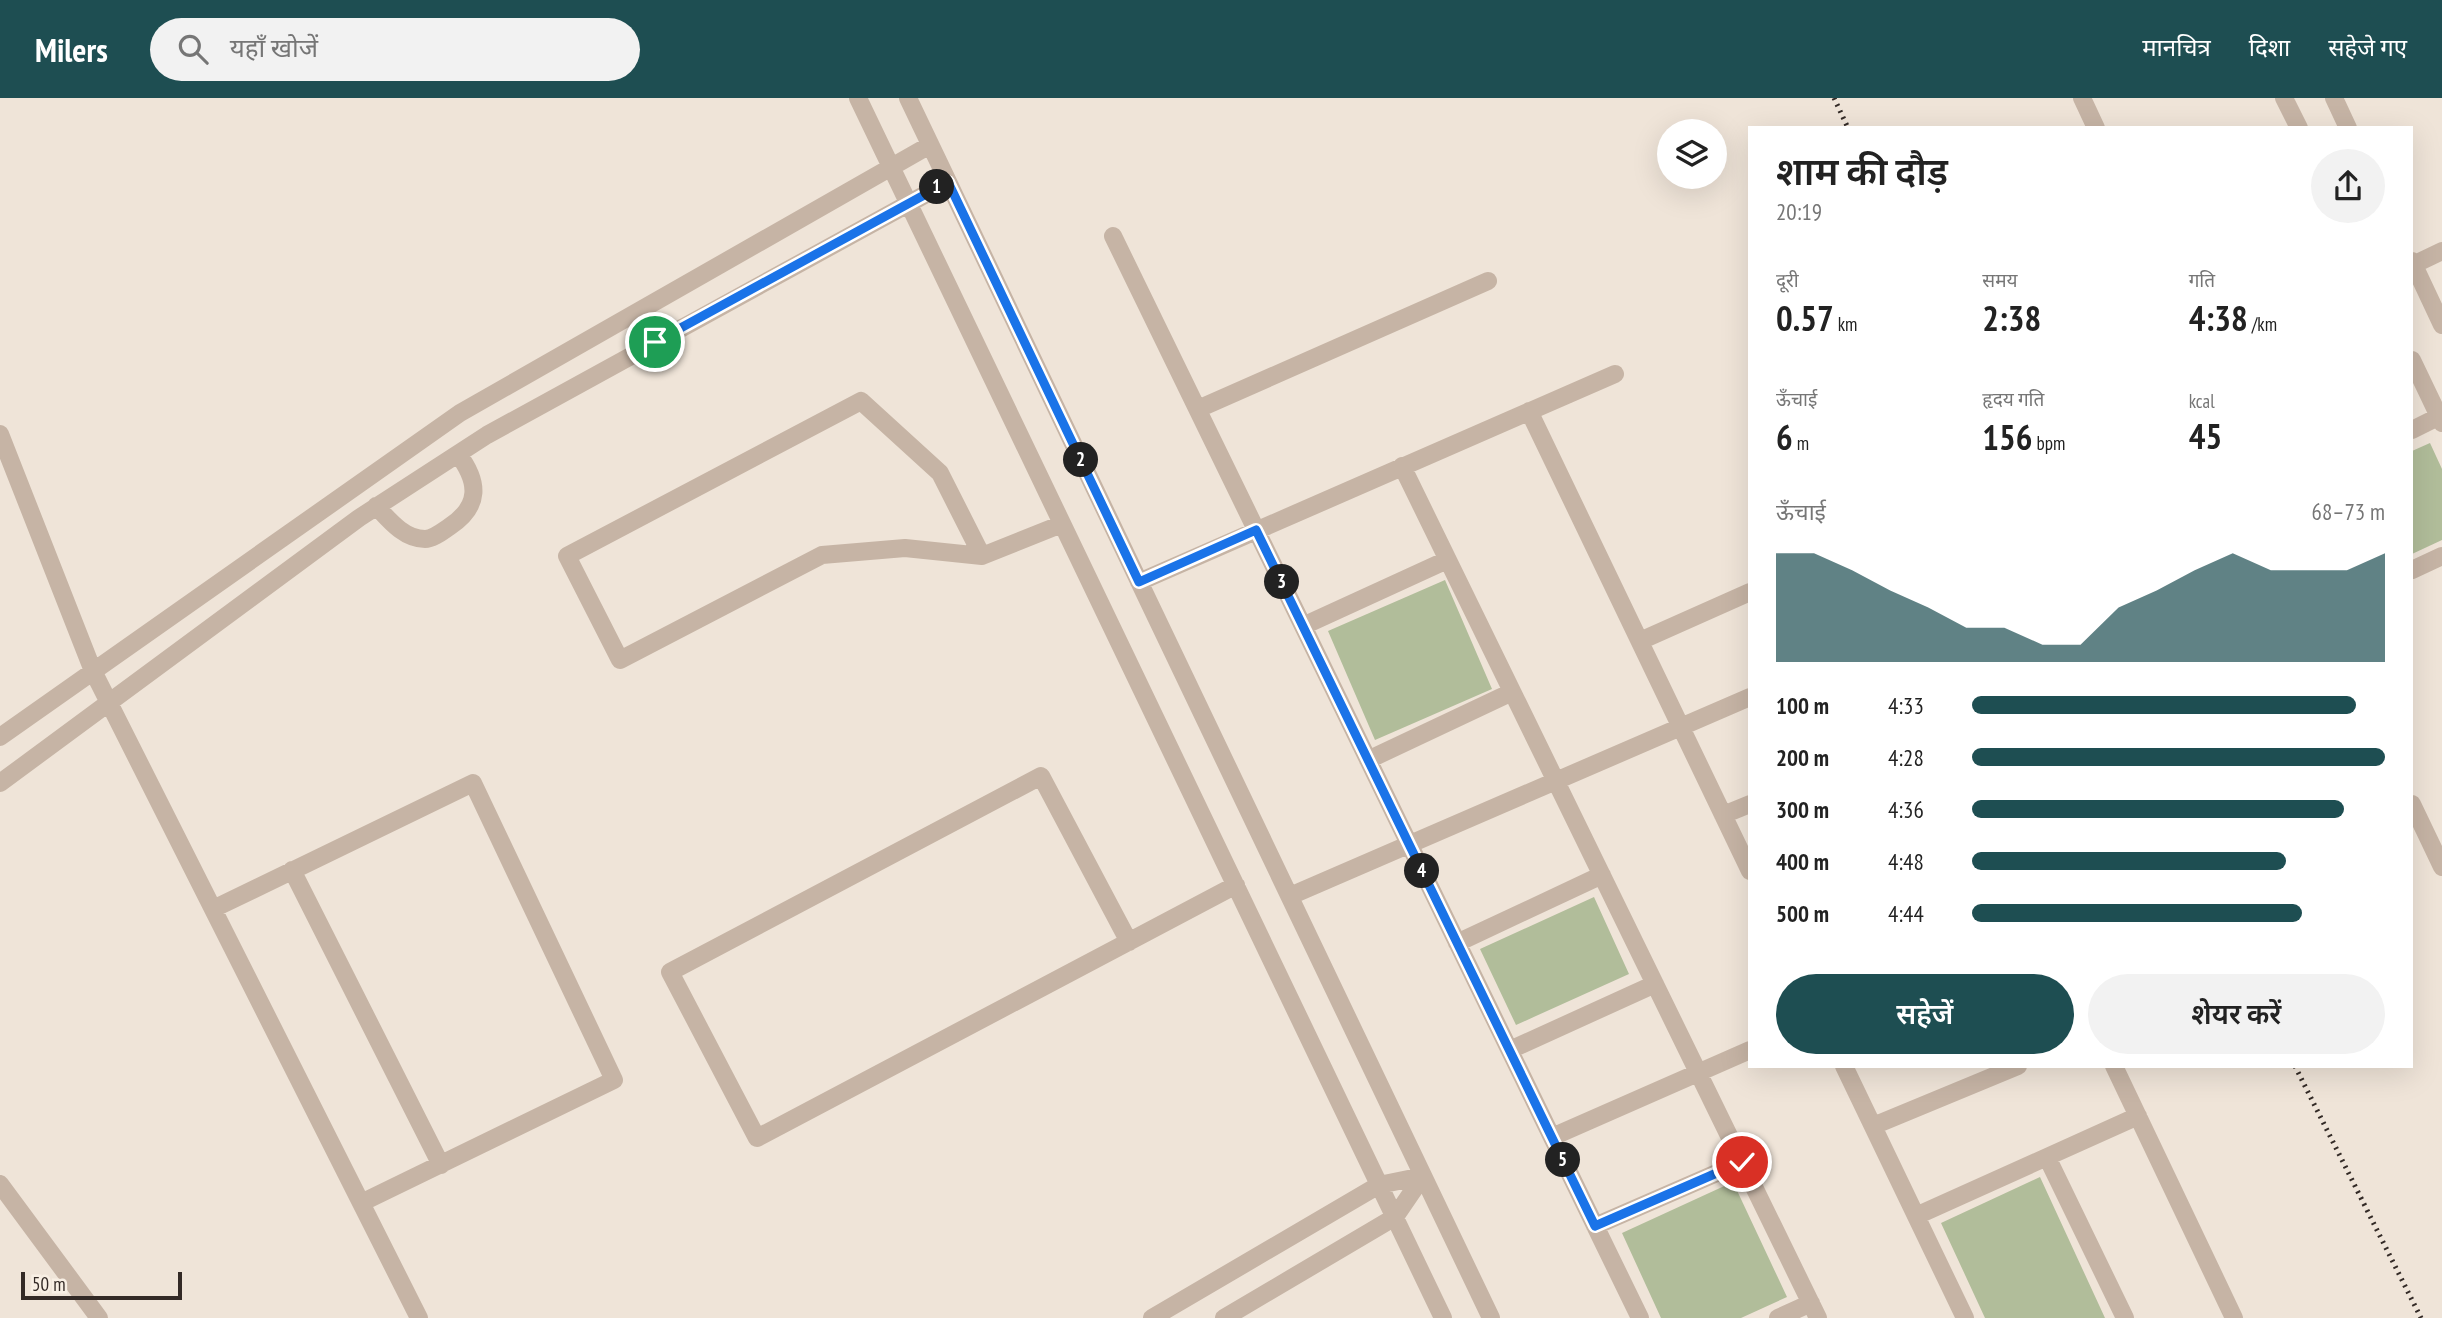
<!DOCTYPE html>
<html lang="hi">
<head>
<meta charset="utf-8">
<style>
  :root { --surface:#fff; --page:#f2f2f2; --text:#222; --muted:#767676; --accent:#1e4e52 }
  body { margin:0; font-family:"PT Sans Narrow","Noto Sans Devanagari",sans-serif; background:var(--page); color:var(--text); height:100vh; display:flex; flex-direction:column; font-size:26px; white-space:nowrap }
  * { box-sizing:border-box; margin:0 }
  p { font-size:23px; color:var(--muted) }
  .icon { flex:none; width:38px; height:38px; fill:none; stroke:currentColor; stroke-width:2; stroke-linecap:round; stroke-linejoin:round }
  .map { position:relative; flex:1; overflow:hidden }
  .drawer { position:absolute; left:1748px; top:28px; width:665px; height:942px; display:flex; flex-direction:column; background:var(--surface); border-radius:0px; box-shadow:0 7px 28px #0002 }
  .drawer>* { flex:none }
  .controls { position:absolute; left:1657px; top:21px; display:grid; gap:14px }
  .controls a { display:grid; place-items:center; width:70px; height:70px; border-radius:50%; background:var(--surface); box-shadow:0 7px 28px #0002; font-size:35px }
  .scale { position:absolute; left:21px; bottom:18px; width:161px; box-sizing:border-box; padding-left:7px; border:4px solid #332a26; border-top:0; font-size:19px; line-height:24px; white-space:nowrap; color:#332a26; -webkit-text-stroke:5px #f8efe4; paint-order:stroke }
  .pin { position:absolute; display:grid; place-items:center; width:60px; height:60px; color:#fff; margin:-30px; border:4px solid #fff; border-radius:50%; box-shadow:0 2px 7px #0007 }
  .km { position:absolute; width:35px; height:35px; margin:-18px; border-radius:50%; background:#222; color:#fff; font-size:19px; line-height:35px; text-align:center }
  .round { display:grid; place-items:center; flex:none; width:74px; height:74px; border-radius:37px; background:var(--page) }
  .headline { display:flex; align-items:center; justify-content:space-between; height:119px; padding:0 28px }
  h1 { font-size:38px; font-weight:600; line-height:52px }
  .figures { display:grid; grid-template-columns:repeat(3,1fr); gap:10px; height:119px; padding:7px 28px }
  .figures div { display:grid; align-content:center }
  .figures b { font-size:35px; font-weight:600 }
  .figures small { font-size:19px; font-weight:400 }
  .figures p { font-size:19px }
  .chart { height:196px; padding:14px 28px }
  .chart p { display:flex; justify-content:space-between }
  .chart svg { width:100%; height:126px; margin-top:7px; fill:var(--accent); opacity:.7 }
  .button { display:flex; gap:14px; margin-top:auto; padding:14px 28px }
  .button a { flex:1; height:80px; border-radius:42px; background:var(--accent); color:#fff; font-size:28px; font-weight:600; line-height:80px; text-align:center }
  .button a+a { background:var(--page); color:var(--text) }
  ul { padding:0 28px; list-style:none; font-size:23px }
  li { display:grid; grid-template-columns:112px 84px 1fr; align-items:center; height:52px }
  li i { height:18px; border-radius:9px; background:var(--accent) }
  header { display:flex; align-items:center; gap:42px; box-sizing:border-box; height:98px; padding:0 35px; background:var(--accent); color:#fff }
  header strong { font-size:33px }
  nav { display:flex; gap:38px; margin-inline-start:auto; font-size:24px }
  .search { width:490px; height:63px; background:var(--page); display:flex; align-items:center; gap:18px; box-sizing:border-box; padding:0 24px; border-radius:38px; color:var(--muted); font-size:26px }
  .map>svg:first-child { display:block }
  .green { fill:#b1bd9a }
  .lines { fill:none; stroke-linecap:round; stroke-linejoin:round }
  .minor { stroke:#c6b4a5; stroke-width:18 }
  .rail { stroke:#332a26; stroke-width:5; stroke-dasharray:2 5; stroke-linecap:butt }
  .route-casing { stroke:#fff; stroke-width:14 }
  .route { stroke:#1a73e8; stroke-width:9 }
</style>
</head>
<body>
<header>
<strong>Milers</strong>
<div class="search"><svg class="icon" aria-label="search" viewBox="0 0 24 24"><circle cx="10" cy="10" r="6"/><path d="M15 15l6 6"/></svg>यहाँ खोजें</div>
<nav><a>मानचित्र</a><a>दिशा</a><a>सहेजे गए</a></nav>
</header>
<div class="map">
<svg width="2442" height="1220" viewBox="0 0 2442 1220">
  <rect width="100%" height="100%" fill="#efe4d8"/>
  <path class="green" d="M 2430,345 L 2442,371 L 2442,442 L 2412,456 L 2412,353 Z
    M 1445,482 L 1492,591 L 1375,642 L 1328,533 Z
    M 1594,799 L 1629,876 L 1516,927 L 1480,851 Z
    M 2040,1079 L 2105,1220 L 1985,1220 L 1941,1125 Z
    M 1733,1084 L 1787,1199 L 1741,1220 L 1661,1220 L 1622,1135 Z"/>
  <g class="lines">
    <path class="minor" d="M 858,0 L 1443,1220
      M 908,0 L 1491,1220
      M 2082,0 L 2096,30
      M 2284,0 L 2299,30
      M 2334,0 L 2348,30
      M 1113,138 L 1640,1220
      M 2412,163 L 2442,227
      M 2413,167 L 2442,153
      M 2412,262 L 2442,325
      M 1198,311 L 1488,183
      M 1529,313 L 1750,773
      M 2412,332 L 2442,317
      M 0,336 L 93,573 L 419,1220
      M 1402,368 L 1818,1220
      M 376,408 C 389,422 404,441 425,441 C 433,441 443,433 449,429 C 481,408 479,384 458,356
      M 982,458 L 940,375 L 861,303 L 567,458 L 620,562 L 822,457 L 905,450 L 982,458 L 1062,426
      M 2412,472 L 2442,458
      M 1139,484 L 1615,276
      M 1303,528 L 1447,462
      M 1640,543 L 1750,494
      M 0,639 L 460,315 L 930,47
      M 1368,662 L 1512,594
      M 0,685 L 359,420 L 487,337 L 948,84
      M 2412,706 L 2442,769
      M 1723,717 L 1750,706
      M 292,772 L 441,1067
      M 1290,798 L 1750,599
      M 213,811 L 473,685 L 614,982 L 361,1105
      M 1129,844 L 1041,678 L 670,874 L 757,1040 L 1236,787
      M 1457,845 L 1602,777
      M 1510,952 L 1655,886
      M 1844,968 L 1965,1220
      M 2114,968 L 2234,1220
      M 1873,1028 L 2018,968
      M 1552,1039 L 1750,952
      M 2047,1059 L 2125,1220
      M 0,1086 L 99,1220
      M 1916,1118 L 2138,1018
      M 1595,1128 L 1742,1064
      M 1152,1220 L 1379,1087 L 1423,1078
      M 1224,1220 L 1395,1119 L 1423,1078
      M 1778,1220 L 1811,1205"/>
    <path class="rail" d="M 1834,0 L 1848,30
      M 2295,968 L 2421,1220"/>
  </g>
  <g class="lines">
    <defs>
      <path id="route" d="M 655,244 L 948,84 L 1139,484 L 1256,432 L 1595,1128 L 1742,1064"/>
    </defs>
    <use href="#route" class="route-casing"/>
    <use href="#route" class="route"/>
  </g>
</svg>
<div class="controls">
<a><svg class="icon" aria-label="layers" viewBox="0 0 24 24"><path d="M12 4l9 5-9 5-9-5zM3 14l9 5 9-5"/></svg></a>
</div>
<div class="scale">50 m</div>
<div class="pin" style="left:655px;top:244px;background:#1e9e55"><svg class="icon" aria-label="arrive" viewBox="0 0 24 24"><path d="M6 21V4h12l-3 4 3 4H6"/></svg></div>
<div class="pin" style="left:1742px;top:1064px;background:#d93025"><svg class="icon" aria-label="check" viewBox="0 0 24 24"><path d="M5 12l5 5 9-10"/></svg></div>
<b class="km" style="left:937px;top:89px">1</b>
<b class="km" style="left:1081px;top:362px">2</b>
<b class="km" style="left:1282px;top:484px">3</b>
<b class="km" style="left:1422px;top:773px">4</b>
<b class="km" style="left:1563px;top:1062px">5</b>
<section class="drawer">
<div class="headline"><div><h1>शाम की दौड़</h1><p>20:19</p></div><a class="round"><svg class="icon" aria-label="share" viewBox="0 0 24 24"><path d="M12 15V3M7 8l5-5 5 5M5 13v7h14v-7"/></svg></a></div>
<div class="figures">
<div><p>दूरी</p><b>0.57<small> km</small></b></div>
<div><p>समय</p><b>2:38</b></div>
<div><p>गति</p><b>4:38<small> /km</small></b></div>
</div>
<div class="figures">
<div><p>ऊँचाई</p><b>6<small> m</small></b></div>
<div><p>हृदय गति</p><b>156<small> bpm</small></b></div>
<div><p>kcal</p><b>45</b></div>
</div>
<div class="chart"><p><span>ऊँचाई</span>68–73 m</p>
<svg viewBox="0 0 160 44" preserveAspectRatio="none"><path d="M0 44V6L10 6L20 12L30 19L40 25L50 32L60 32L70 38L80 38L90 25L100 19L110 12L120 6L130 12L140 12L150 12L160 6V44z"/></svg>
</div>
<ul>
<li><b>100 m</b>4:33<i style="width:93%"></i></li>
<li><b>200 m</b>4:28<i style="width:100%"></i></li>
<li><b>300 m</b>4:36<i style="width:90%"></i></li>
<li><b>400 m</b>4:48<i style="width:76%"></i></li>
<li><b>500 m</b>4:44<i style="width:80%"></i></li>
</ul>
<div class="button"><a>सहेजें</a><a>शेयर करें</a></div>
</section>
</div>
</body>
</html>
